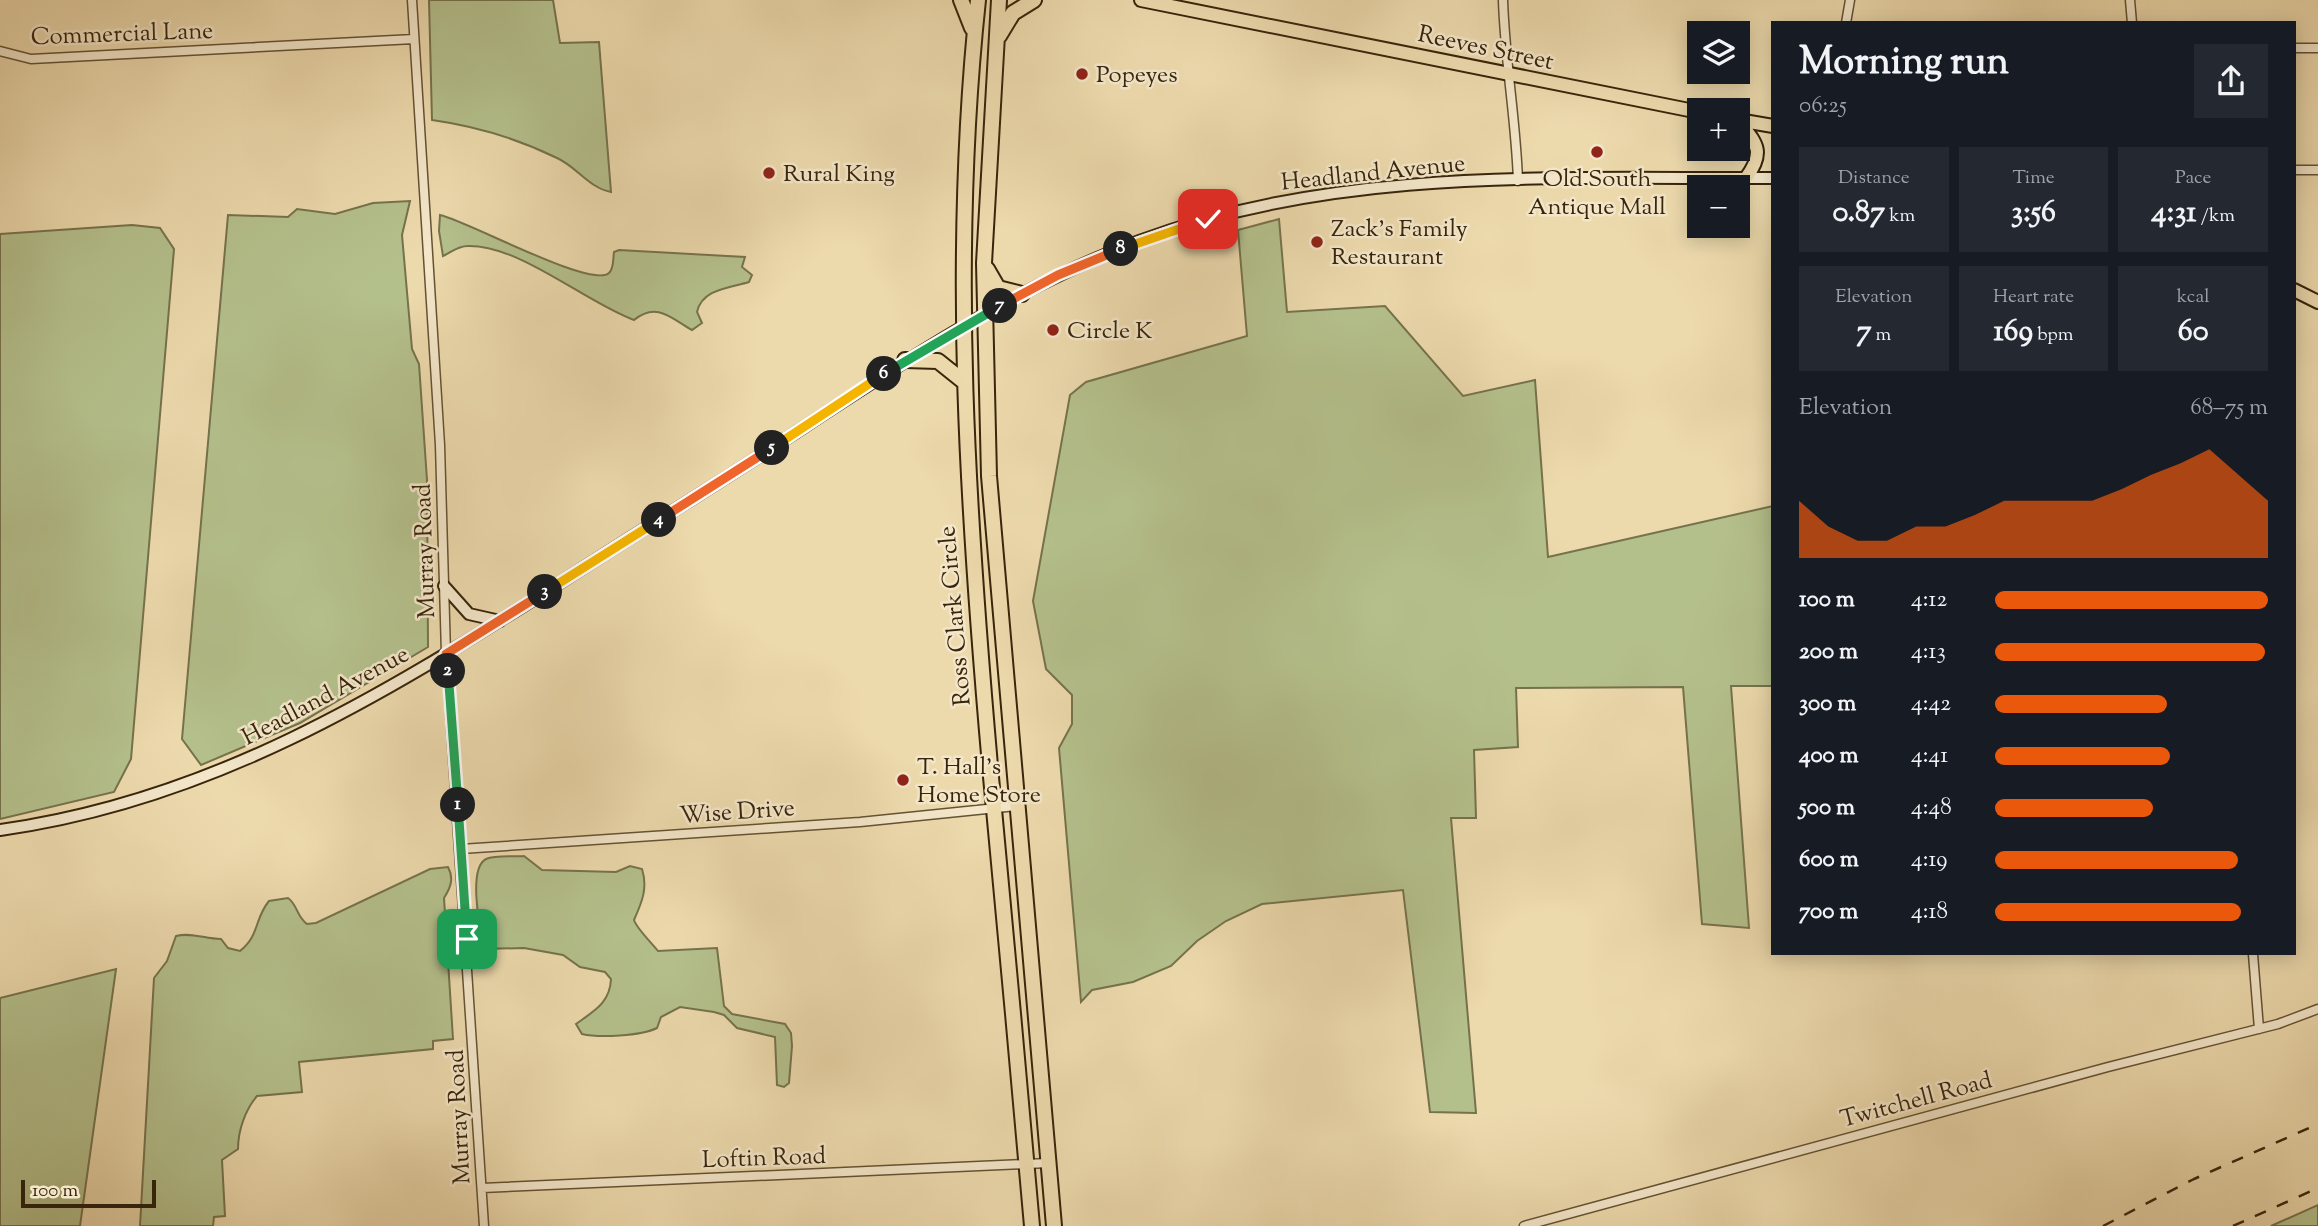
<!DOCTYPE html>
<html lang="en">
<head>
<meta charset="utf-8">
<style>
  :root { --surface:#171b24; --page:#242831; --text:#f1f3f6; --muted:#9ea1a6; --accent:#ea580c }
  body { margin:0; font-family:"Sorts Mill Goudy",serif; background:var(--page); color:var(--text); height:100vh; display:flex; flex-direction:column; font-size:26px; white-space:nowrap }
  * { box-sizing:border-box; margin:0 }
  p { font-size:23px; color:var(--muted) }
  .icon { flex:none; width:38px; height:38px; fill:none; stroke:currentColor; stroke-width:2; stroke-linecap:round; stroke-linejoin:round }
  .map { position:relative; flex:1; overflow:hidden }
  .sheet { position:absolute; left:1771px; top:21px; width:525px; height:934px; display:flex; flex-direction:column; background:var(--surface); border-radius:0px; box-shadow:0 4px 18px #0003 }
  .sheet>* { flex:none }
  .fabs { position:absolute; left:1687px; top:21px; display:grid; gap:14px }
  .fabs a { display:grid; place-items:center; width:63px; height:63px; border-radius:0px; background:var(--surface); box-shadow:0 4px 18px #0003; font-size:35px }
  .scale { position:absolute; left:21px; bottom:18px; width:135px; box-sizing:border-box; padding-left:7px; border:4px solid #38250b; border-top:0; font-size:19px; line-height:24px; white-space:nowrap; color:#38250b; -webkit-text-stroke:5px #f3e6c9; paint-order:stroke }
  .pin { position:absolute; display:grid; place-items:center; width:60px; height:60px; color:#fff; margin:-30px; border-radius:14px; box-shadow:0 4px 10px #0006 }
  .km { position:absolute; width:35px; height:35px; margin:-18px; border-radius:50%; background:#222; color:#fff; font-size:19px; line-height:35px; text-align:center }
  .round { display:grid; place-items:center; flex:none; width:74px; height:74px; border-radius:0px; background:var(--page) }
  .headline { display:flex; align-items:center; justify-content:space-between; height:119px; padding:0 28px }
  h1 { font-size:38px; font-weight:700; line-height:52px }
  .figures { display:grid; grid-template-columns:repeat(3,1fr); gap:10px; height:119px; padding:7px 28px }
  .figures div { display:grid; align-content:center; border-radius:0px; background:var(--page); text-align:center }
  .figures b { font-size:30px; font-weight:700 }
  .figures small { font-size:19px; font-weight:400 }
  .figures p { font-size:19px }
  .chart { height:196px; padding:14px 28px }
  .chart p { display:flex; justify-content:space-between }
  .chart svg { width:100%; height:126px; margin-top:7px; fill:var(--accent); opacity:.7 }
  ul { padding:0 28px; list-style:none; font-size:23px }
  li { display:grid; grid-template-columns:112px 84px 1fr; align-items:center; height:52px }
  li i { height:18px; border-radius:9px; background:var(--accent) }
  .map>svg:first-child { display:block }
  .green { fill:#b4c08c; stroke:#76724c; stroke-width:2 }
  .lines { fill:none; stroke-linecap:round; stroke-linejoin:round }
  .street-casing { stroke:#655233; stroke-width:11 }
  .secondary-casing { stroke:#38250b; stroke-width:14 }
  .primary-casing { stroke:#38250b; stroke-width:16 }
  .highway-casing { stroke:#38250b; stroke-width:18 }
  .street { stroke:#f3e6c9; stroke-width:8 }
  .secondary { stroke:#f3e6c9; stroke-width:10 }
  .primary { stroke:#ecd9ac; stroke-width:12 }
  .highway { stroke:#ecd9ac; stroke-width:14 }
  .rail { stroke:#38250b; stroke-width:2.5; stroke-dasharray:12 12; stroke-linecap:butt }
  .split-1-casing { stroke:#fff; stroke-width:14 }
  .split-2-casing { stroke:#fff; stroke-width:14 }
  .split-3-casing { stroke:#fff; stroke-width:14 }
  .split-4-casing { stroke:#fff; stroke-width:14 }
  .split-5-casing { stroke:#fff; stroke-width:14 }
  .split-6-casing { stroke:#fff; stroke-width:14 }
  .split-7-casing { stroke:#fff; stroke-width:14 }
  .split-8-casing { stroke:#fff; stroke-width:14 }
  .split-9-casing { stroke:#fff; stroke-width:14 }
  .split-1 { stroke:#22a559; stroke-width:9 }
  .split-2 { stroke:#22a559; stroke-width:9 }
  .split-3 { stroke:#f0652b; stroke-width:9 }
  .split-4 { stroke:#f5b400; stroke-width:9 }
  .split-5 { stroke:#f0652b; stroke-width:9 }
  .split-6 { stroke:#f5b400; stroke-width:9 }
  .split-7 { stroke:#22a559; stroke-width:9 }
  .split-8 { stroke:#f0652b; stroke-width:9 }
  .split-9 { stroke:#f5b400; stroke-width:9 }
  .poi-dot { fill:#8f2418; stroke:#f3e6c9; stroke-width:2.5 }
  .labels { text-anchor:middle; stroke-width:5; stroke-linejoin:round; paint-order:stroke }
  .street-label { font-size:24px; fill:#38250b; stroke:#f3e6c9 }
  .poi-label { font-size:24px; fill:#38250b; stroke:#f3e6c9; text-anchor:start }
</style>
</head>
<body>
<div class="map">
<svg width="2318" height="1226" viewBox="0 0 2318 1226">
  <rect width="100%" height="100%" fill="#ecd9ac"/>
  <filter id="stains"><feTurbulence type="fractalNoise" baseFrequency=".00286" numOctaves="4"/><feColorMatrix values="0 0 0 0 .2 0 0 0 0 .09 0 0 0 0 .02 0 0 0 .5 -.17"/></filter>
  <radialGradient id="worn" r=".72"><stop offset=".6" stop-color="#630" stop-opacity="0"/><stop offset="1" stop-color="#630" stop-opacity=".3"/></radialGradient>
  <path class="green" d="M 429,0 L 553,0 L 560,43 L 599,42 L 611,192 C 589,188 577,167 557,158 C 518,139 475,126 432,120 Z
    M 410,201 L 402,235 L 412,349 L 419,364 L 427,480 L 428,647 L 300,723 L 201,765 L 182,739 L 228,215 L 288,217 L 297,209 L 335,214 L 373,203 Z
    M 440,215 C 468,221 591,289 609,273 C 614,269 613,258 614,252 L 619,250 L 745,257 L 742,267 L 752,275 L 749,282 C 729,288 702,289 697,312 L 702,323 L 692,330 C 672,319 657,301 634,320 C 585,302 520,245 468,246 C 457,246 452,252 443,256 L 439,231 Z
    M 1279,219 L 1287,312 L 1385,306 L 1463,396 L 1535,380 L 1548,557 L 1773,506 L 1773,686 L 1731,686 L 1749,928 L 1702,924 L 1683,687 L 1516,688 L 1518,747 L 1474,750 L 1476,818 L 1451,818 L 1476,1113 L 1430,1112 L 1403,890 L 1262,904 L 1226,921 L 1197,941 L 1171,966 L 1133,982 L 1092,990 L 1081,1002 L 1059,748 L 1072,724 L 1072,695 L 1046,669 L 1033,601 L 1070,395 L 1086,382 L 1247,336 L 1238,230 Z
    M 132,225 L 160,228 L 174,249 L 131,759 L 114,792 L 0,819 L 0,234 Z
    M 524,856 L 542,870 L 616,872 L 630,866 L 642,869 C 648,888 642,902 634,920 C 637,929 651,942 658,951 L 717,948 L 724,1006 L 732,1014 L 785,1024 L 791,1033 L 792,1046 L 789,1083 L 784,1087 L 777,1085 L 775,1037 L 737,1028 L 724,1015 L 714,1012 L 680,1007 L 661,1017 L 657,1028 C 641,1036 599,1038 582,1034 L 576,1024 C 594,1011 610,1003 611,979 L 605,972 L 580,967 L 563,955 L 524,948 L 483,949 C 481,930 467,869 486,859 C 495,855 513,857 524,856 Z
    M 448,867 C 454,878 451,887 444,898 L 453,1039 L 433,1041 L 433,1049 L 299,1062 L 302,1092 L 257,1096 C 245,1110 238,1131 238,1149 L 222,1160 L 225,1216 L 214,1217 L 213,1226 L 140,1226 L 154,978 L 167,961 L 176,936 C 192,932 205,939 221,939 L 228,948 L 240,951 C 260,935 254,919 269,901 L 288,898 C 297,904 297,917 307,924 L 316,923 L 430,869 Z
    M 116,969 L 80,1226 L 0,1226 L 0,998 Z
    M 2318,1205 L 2318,1226 L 2271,1226 Z"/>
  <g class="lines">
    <defs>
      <path id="street" d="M 412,0 L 440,445 L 446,654 L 484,1226
        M 1503,0 C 1505,62 1516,120 1518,181
        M 2130,0 L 2132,23
        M 1846,23 L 1850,0
        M 2294,48 L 2318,48
        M 0,51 L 31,59 L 414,39
        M 2294,170 L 2318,170
        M 461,849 L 860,822 L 1016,806
        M 2253,954 L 2259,1029
        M 482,1188 L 1048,1163
        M 1524,1226 L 2108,1067 L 2278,1024 L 2318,1009"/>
      <path id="secondary" d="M 444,586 L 469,614 L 500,621
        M 0,830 C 210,801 380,697 555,586 C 634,535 714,486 792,435 C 903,362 1014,288 1139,241 C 1340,166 1562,179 1773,178"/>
      <path id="primary" d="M 1141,0 L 1699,112
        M 1738,120 C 1756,143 1766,151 1746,178
        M 1738,120 L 1773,126
        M 2294,290 L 2318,302"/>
      <path id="highway" d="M 961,0 L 972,28
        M 978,0 C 950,260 968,518 991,777 C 1005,927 1019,1076 1032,1226
        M 999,0 L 984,263 L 989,476 L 1054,1226
        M 999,36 L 1013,13 L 1034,0
        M 987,269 L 998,288 L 1022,294
        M 905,360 L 938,361 L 963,381"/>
    </defs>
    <use href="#street" class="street-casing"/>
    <use href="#secondary" class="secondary-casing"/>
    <use href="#primary" class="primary-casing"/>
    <use href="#highway" class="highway-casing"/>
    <use href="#street" class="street"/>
    <use href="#secondary" class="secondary"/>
    <use href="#primary" class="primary"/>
    <use href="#highway" class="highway"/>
    <path class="rail" d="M 2103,1226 L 2194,1179 L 2318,1124
      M 2233,1226 L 2318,1188"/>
  </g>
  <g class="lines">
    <defs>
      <path id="split-1" d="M 458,805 L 467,939"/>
      <path id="split-2" d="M 448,671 L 458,805"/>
      <path id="split-3" d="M 448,671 L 446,654 L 545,592"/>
      <path id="split-4" d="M 545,592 L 659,520"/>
      <path id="split-5" d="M 659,520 L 772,448"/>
      <path id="split-6" d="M 772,448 L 884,374"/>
      <path id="split-7" d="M 884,374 L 1000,306"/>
      <path id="split-8" d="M 1000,306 L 1058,275 L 1121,249"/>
      <path id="split-9" d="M 1121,249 L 1208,219"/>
    </defs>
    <use href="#split-1" class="split-1-casing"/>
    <use href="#split-2" class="split-2-casing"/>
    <use href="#split-3" class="split-3-casing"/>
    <use href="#split-4" class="split-4-casing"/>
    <use href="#split-5" class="split-5-casing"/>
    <use href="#split-6" class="split-6-casing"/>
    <use href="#split-7" class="split-7-casing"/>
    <use href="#split-8" class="split-8-casing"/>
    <use href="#split-9" class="split-9-casing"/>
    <use href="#split-1" class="split-1"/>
    <use href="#split-2" class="split-2"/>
    <use href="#split-3" class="split-3"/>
    <use href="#split-4" class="split-4"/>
    <use href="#split-5" class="split-5"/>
    <use href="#split-6" class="split-6"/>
    <use href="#split-7" class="split-7"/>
    <use href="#split-8" class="split-8"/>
    <use href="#split-9" class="split-9"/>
  </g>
  <g class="poi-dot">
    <circle cx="1082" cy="74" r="7"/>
    <circle cx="1597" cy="152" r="7"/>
    <circle cx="769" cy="173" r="7"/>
    <circle cx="1317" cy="242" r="7"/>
    <circle cx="1053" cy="330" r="7"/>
    <circle cx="903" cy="780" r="7"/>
  </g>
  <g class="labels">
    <g class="street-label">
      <text transform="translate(122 33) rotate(-2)" y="8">Commercial Lane</text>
      <text transform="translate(1486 47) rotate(12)" y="8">Reeves Street</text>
      <text transform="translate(1373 172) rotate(-6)" y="8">Headland Avenue</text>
      <text transform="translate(424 551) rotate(-92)" y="8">Murray Road</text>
      <text transform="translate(954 616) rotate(-95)" y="8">Ross Clark Circle</text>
      <text transform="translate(325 695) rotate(-28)" y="8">Headland Avenue</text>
      <text transform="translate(737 811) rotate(-4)" y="8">Wise Drive</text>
      <text transform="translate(1916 1099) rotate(-15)" y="8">Twitchell Road</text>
      <text transform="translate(458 1117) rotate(-93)" y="8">Murray Road</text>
      <text transform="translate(764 1157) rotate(-2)" y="8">Loftin Road</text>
    </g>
    <g class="poi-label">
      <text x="1096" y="82">Popeyes</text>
      <text x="783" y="181">Rural King</text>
      <text x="1597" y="186" text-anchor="middle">Old South<tspan x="1597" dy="28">Antique Mall</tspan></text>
      <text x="1331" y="236">Zack's Family<tspan x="1331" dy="28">Restaurant</tspan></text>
      <text x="1067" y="338">Circle K</text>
      <text x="917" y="774">T. Hall’s<tspan x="917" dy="28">Home Store</tspan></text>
    </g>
  </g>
  <rect width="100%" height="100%" filter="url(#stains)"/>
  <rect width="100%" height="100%" fill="url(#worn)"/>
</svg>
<div class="fabs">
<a><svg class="icon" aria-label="layers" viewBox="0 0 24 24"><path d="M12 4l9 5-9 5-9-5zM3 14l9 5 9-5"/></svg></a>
<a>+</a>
<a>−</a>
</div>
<div class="scale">100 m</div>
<div class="pin" style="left:467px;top:939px;background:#1e9e55"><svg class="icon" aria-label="arrive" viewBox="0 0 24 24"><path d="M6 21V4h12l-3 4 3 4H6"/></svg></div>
<div class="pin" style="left:1208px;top:219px;background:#d93025"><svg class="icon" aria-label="check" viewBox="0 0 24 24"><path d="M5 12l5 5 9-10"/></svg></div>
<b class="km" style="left:458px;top:805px">1</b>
<b class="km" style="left:448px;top:671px">2</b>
<b class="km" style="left:545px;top:592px">3</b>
<b class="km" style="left:659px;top:520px">4</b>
<b class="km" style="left:772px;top:448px">5</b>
<b class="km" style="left:884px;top:374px">6</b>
<b class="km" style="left:1000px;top:306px">7</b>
<b class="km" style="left:1121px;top:249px">8</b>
<section class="sheet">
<div class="headline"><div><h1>Morning run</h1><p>06:25</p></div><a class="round"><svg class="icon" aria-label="share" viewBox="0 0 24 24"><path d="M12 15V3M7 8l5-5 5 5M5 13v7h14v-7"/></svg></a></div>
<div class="figures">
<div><p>Distance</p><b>0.87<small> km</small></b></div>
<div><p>Time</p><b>3:56</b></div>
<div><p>Pace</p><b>4:31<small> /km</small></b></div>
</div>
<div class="figures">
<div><p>Elevation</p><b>7<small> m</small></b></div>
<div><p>Heart rate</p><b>169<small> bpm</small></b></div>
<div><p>kcal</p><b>60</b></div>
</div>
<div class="chart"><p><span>Elevation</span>68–75 m</p>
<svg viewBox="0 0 160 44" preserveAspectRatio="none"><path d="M0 44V24L10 33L20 38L30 38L40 33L50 33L60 29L70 24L80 24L90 24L100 24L110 20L120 15L130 11L140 6L150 15L160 24V44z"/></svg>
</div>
<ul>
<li><b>100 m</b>4:12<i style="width:100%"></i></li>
<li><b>200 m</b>4:13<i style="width:99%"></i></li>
<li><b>300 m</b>4:42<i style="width:63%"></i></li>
<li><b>400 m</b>4:41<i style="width:64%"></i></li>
<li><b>500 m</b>4:48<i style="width:58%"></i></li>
<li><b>600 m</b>4:19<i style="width:89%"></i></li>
<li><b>700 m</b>4:18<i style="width:90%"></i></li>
</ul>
</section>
</div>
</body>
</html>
